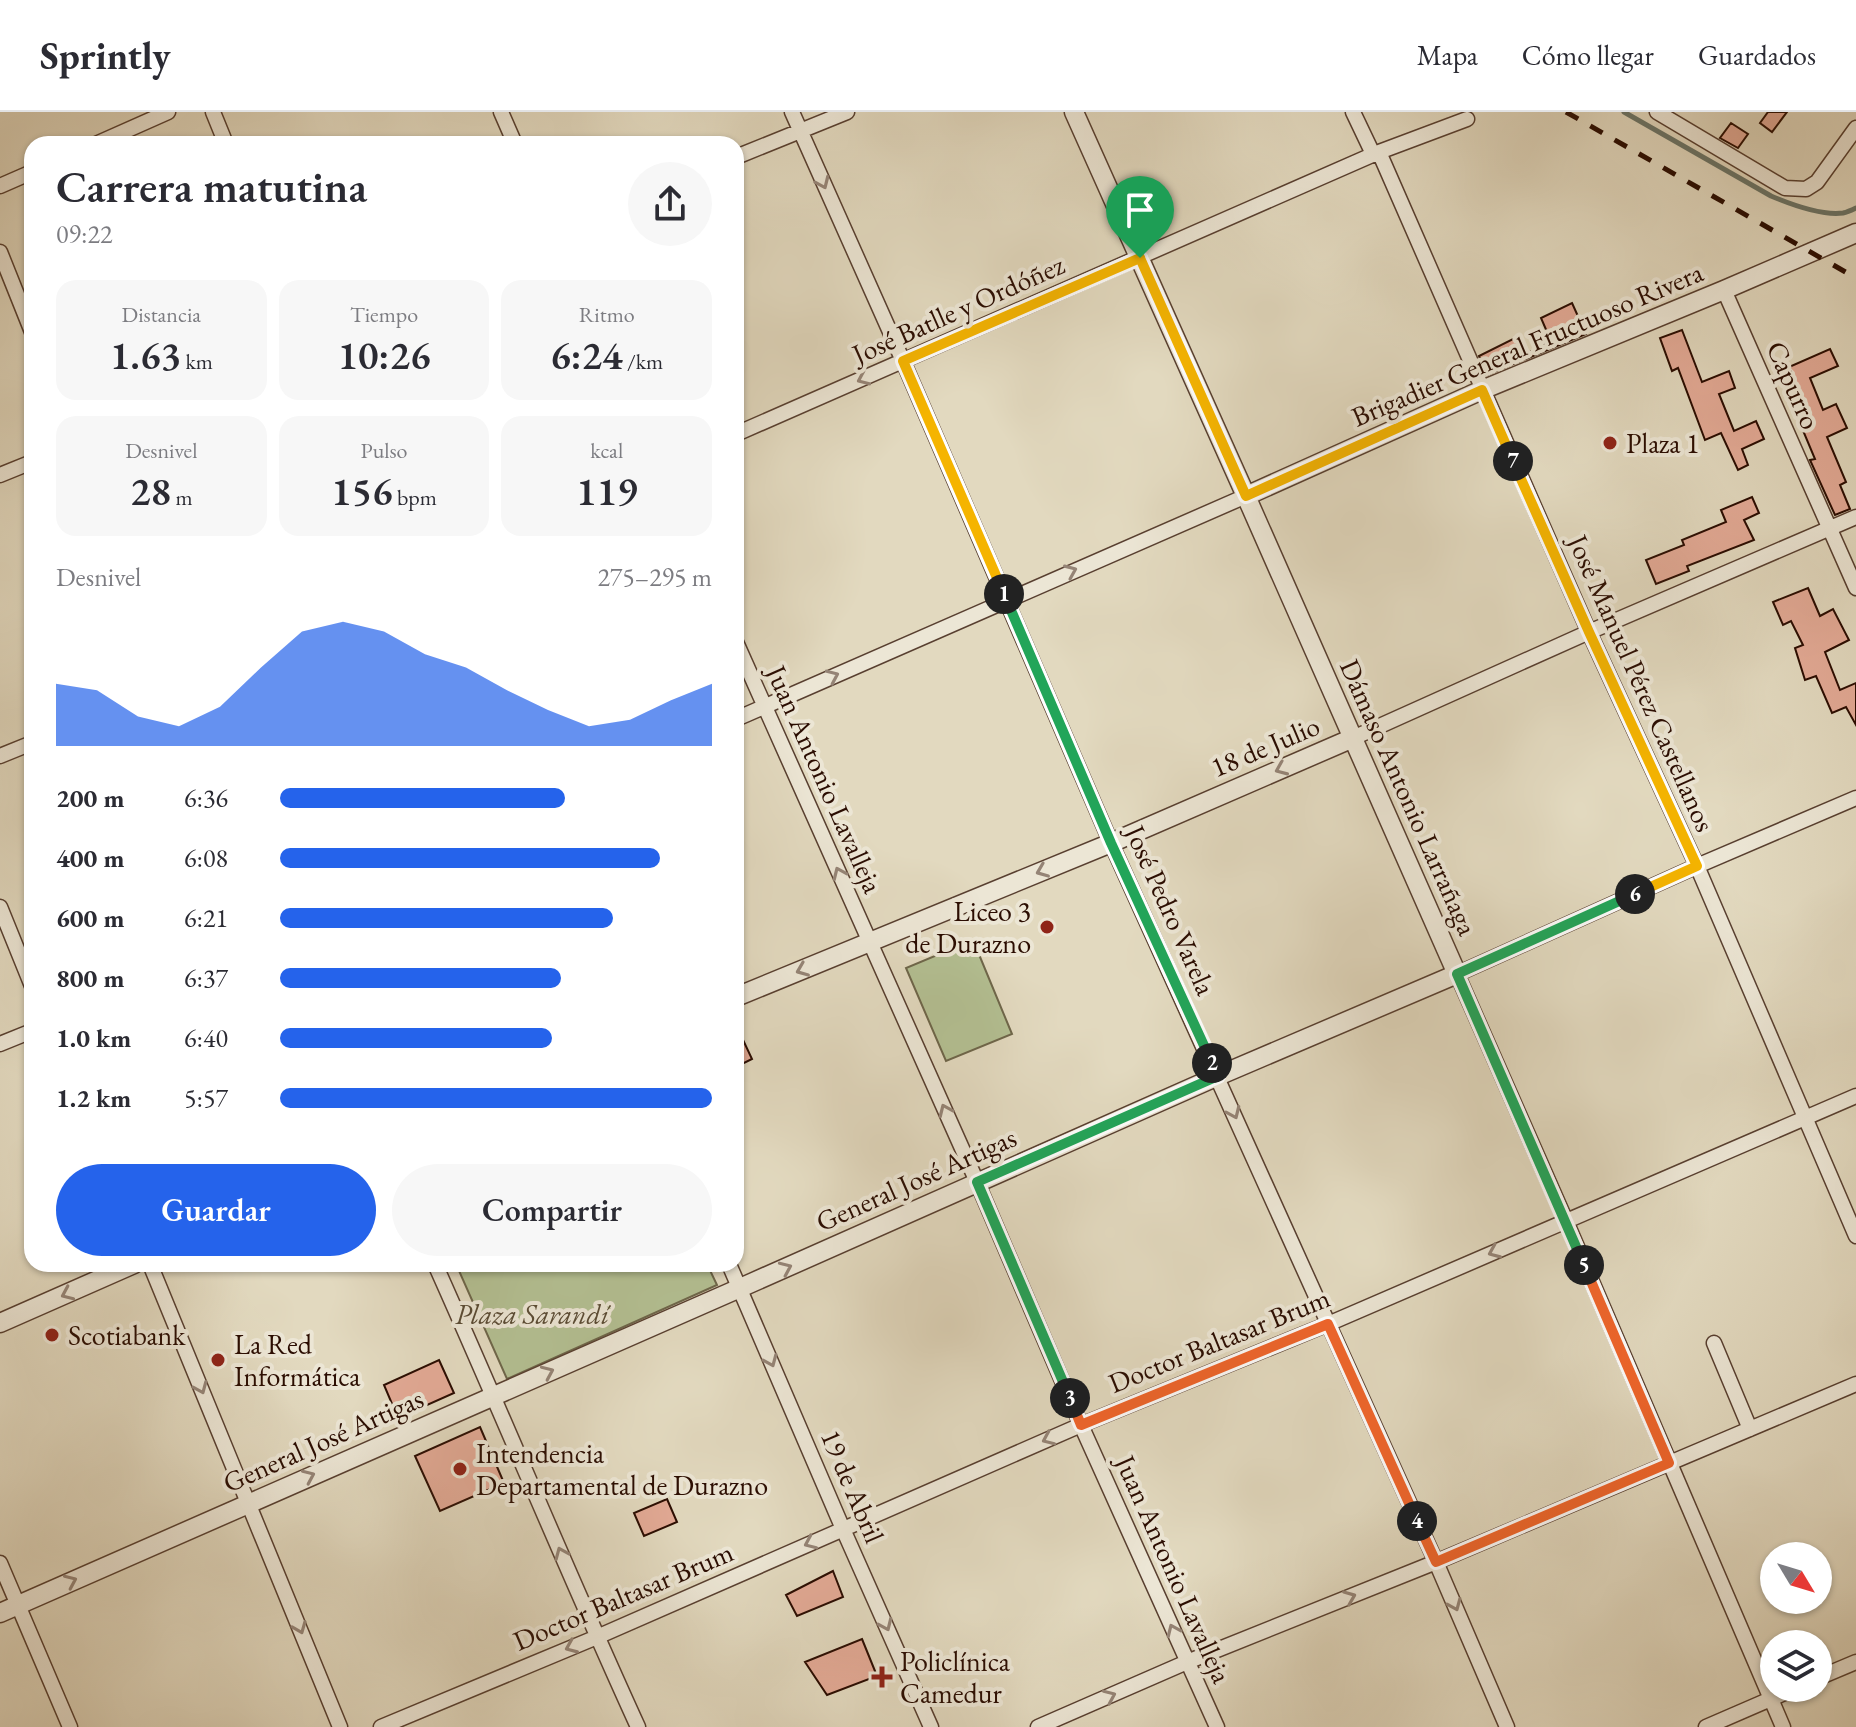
<!DOCTYPE html>
<html lang="es">
<head>
<meta charset="utf-8">
<style>
  :root { --surface:#fff; --page:#f7f7f7; --text:#2b2b33; --muted:#7c7c81; --line:#e1e1e2; --accent:#2563eb }
  body { margin:0; font-family:"EB Garamond",serif; background:var(--page); color:var(--text); height:100vh; display:flex; flex-direction:column; font-size:30px; white-space:nowrap }
  * { box-sizing:border-box; margin:0 }
  p { font-size:26px; color:var(--muted) }
  .icon { flex:none; width:44px; height:44px; fill:none; stroke:currentColor; stroke-width:2; stroke-linecap:round; stroke-linejoin:round }
  .map { position:relative; flex:1; overflow:hidden }
  .sheet { position:absolute; left:24px; top:24px; width:720px; height:1136px; display:flex; flex-direction:column; background:var(--surface); border-radius:24px; box-shadow:0 2px 6px #0004 }
  .sheet>* { flex:none }
  .needle { width:52px; rotate:128deg }
  .controls { position:absolute; left:1760px; top:1430px; display:grid; gap:16px }
  .controls a { display:grid; place-items:center; width:72px; height:72px; border-radius:50%; background:var(--surface); box-shadow:0 2px 6px #0004; font-size:40px }
  .pin { position:absolute; display:grid; place-items:center; width:68px; height:68px; color:#fff; margin:-82px -34px; border-radius:50% 50% 50% 0; rotate:-45deg; box-shadow:0 0 8px #0007 }
  .pin .icon { rotate:45deg }
  .km { position:absolute; width:40px; height:40px; margin:-20px; border-radius:50%; background:#222; color:#fff; font-size:22px; line-height:40px; text-align:center }
  .round { display:grid; place-items:center; flex:none; width:84px; height:84px; border-radius:42px; background:var(--page) }
  .headline { display:flex; align-items:center; justify-content:space-between; height:136px; padding:0 32px }
  h1 { font-size:44px; font-weight:600; line-height:60px }
  .figures { display:grid; grid-template-columns:repeat(3,1fr); gap:12px; height:136px; padding:8px 32px }
  .figures div { display:grid; align-content:center; border-radius:20px; background:var(--page); text-align:center }
  .figures b { font-size:40px; font-weight:600 }
  .figures small { font-size:22px; font-weight:400 }
  .figures p { font-size:22px }
  .chart { height:224px; padding:16px 32px }
  .chart p { display:flex; justify-content:space-between }
  .chart svg { width:100%; height:144px; margin-top:8px; fill:var(--accent); opacity:.7 }
  .action { display:flex; gap:16px; margin-top:auto; padding:16px 32px }
  .action a { flex:1; height:92px; border-radius:48px; background:var(--accent); color:#fff; font-size:32px; font-weight:600; line-height:92px; text-align:center }
  .action a+a { background:var(--page); color:var(--text) }
  ul { padding:0 32px; list-style:none; font-size:26px }
  li { display:grid; grid-template-columns:128px 96px 1fr; align-items:center; height:60px }
  li i { height:20px; border-radius:10px; background:var(--accent) }
  header { display:flex; align-items:center; gap:48px; box-sizing:border-box; height:112px; padding:0 40px; background:var(--surface); border-bottom:2px solid var(--line) }
  header strong { font-size:38px }
  nav { display:flex; gap:44px; margin-inline-start:auto; font-size:28px }
  .map>svg:first-child { display:block }
  .green { fill:#b3bf92; stroke:#6e664a; stroke-width:2 }
  .lines { fill:none; stroke-linecap:round; stroke-linejoin:round }
  .stream { stroke:#6b7568; stroke-width:5 }
  .building { fill:#e3aa96; stroke:#2a0c01; stroke-width:2 }
  .minor-casing { stroke:#583f30; stroke-width:17 }
  .tertiary-casing { stroke:#583f30; stroke-width:21 }
  .minor { stroke:#ece6d5; stroke-width:14 }
  .tertiary { stroke:#ece6d5; stroke-width:18 }
  .rail { stroke:#2a0c01; stroke-width:5; stroke-dasharray:14 14; stroke-linecap:butt }
  .oneway { stroke:#958476 }
  .split-1-casing { stroke:#fff; stroke-width:16 }
  .split-2-casing { stroke:#fff; stroke-width:16 }
  .split-3-casing { stroke:#fff; stroke-width:16 }
  .split-4-casing { stroke:#fff; stroke-width:16 }
  .split-5-casing { stroke:#fff; stroke-width:16 }
  .split-6-casing { stroke:#fff; stroke-width:16 }
  .split-7-casing { stroke:#fff; stroke-width:16 }
  .split-8-casing { stroke:#fff; stroke-width:16 }
  .split-1 { stroke:#f5b400; stroke-width:10 }
  .split-2 { stroke:#22a559; stroke-width:10 }
  .split-3 { stroke:#22a559; stroke-width:10 }
  .split-4 { stroke:#f0652b; stroke-width:10 }
  .split-5 { stroke:#f0652b; stroke-width:10 }
  .split-6 { stroke:#22a559; stroke-width:10 }
  .split-7 { stroke:#f5b400; stroke-width:10 }
  .split-8 { stroke:#f5b400; stroke-width:10 }
  .poi-dot { fill:#8f2418; stroke:#ece6d5; stroke-width:3 }
  .labels { text-anchor:middle; stroke-width:8; stroke-linejoin:round; paint-order:stroke }
  .street-label { font-size:28px; fill:#2a0c01; stroke:#ece6d5 }
  .poi-label { font-size:28px; fill:#2a0c01; stroke:#ece6d5; text-anchor:start }
  .park-label { font-size:28px; font-style:italic; fill:#5a4b34; stroke:#ece6d5 }
</style>
</head>
<body>
<header>
<strong>Sprintly</strong>
<nav><a>Mapa</a><a>Cómo llegar</a><a>Guardados</a></nav>
</header>
<div class="map">
<svg width="1856" height="1615" viewBox="0 0 1856 1615">
  <rect width="100%" height="100%" fill="#e2d9bf"/>
  <filter id="stains"><feTurbulence type="fractalNoise" baseFrequency=".0025" numOctaves="4"/><feColorMatrix values="0 0 0 0 .2 0 0 0 0 .09 0 0 0 0 .02 0 0 0 .5 -.17"/></filter>
  <radialGradient id="worn" r=".72"><stop offset=".6" stop-color="#630" stop-opacity="0"/><stop offset="1" stop-color="#630" stop-opacity=".3"/></radialGradient>
  <path class="green" d="M 973,828 L 1012,922 L 946,949 L 906,856 Z
    M 456,1152 L 707,1152 L 717,1173 L 507,1267 Z"/>
  <g class="lines">
    <path class="stream" d="M 1624,0 L 1771,84 C 1790,92 1821,104 1843,101 C 1848,100 1852,98 1856,96"/>
  </g>
  <path class="building" d="M 1768,0 L 1787,0 L 1772,20 L 1760,11 Z
    M 1731,11 L 1748,22 L 1738,36 L 1720,26 Z
    M 1572,191 L 1586,222 L 1526,247 L 1524,243 L 1551,229 L 1541,206 Z
    M 1682,218 L 1702,270 L 1729,259 L 1735,276 L 1719,282 L 1734,319 L 1756,309 L 1764,327 L 1742,337 L 1748,353 L 1738,358 L 1721,321 L 1705,328 L 1678,256 L 1672,259 L 1660,226 Z
    M 1515,226 L 1525,247 L 1487,263 L 1479,244 Z
    M 1830,237 L 1838,254 L 1810,266 L 1823,298 L 1836,292 L 1847,316 L 1827,325 L 1846,370 L 1840,373 L 1850,397 L 1835,403 L 1810,348 L 1815,347 L 1799,309 L 1804,306 L 1793,280 L 1799,277 L 1789,255 Z
    M 1752,385 L 1759,401 L 1744,408 L 1754,428 L 1687,454 L 1689,459 L 1656,472 L 1646,448 L 1684,433 L 1682,428 L 1726,410 L 1721,398 Z
    M 1808,476 L 1820,504 L 1833,497 L 1849,528 L 1825,540 L 1840,578 L 1856,571 L 1856,613 L 1846,595 L 1832,601 L 1816,564 L 1805,568 L 1795,536 L 1803,533 L 1791,509 L 1783,513 L 1773,490 Z
    M 736,913 L 752,947 L 736,955 Z
    M 439,1248 L 454,1281 L 398,1306 L 384,1273 Z
    M 480,1315 L 504,1371 L 440,1399 L 415,1344 Z
    M 667,1387 L 677,1410 L 644,1424 L 634,1401 Z
    M 833,1459 L 843,1485 L 797,1504 L 786,1483 Z
    M 862,1527 L 877,1564 L 827,1583 L 805,1550 Z"/>
  <g class="lines">
    <defs>
      <path id="minor" d="M 213,0 L 226,32
        M 501,0 L 515,32
        M 792,0 L 903,249 L 1111,731 L 1436,1450 L 1507,1615
        M 1353,0 L 1373,42
        M 1657,0 L 1785,76 L 1806,77 L 1817,70 L 1856,16
        M 96,32 L 168,0
        M 1379,40 L 1589,520 L 1697,754 L 1856,1124
        M 736,45 L 847,0
        M 0,74 L 32,60
        M 0,140 L 32,220
        M 1724,178 L 1856,476
        M 736,322 L 1379,40 L 1467,7
        M 0,363 L 32,350
        M 736,530 L 977,1070 L 1081,1313 L 1217,1615
        M 736,607 L 1246,384
        M 1353,626 L 1589,520 L 1856,405
        M 0,644 L 32,631
        M 0,795 L 32,874
        M 0,932 L 32,919
        M 150,1152 L 340,1615
        M 435,1152 C 504,1306 568,1462 638,1615
        M 729,1152 L 843,1417 L 931,1615
        M 1714,1231 L 1750,1317
        M 0,1451 L 70,1615
        M 1818,1566 L 1856,1550
        M 381,1615 L 597,1525 L 1081,1313 L 1328,1212 L 1856,984
        M 1038,1615 L 1187,1550 L 1436,1450 L 1856,1272
        M 1706,1615 L 1796,1576
        M 1783,1615 L 1566,1109 L 1457,862 L 1697,754 L 1856,686"/>
      <path id="tertiary" d="M 1246,384 L 1482,278 L 1724,178 L 1856,121
        M 736,885 L 1111,731 L 1353,626
        M 0,1211 L 134,1152
        M 0,1501 L 740,1176 L 1218,964 L 1457,862 L 1246,384 L 1074,0"/>
    </defs>
    <use href="#minor" class="minor-casing"/>
    <use href="#tertiary" class="tertiary-casing"/>
    <use href="#minor" class="minor"/>
    <use href="#tertiary" class="tertiary"/>
    <path class="rail" d="M 1566,0 L 1856,166"/>
  </g>
  <defs><path id="oneway-chevron" d="M-2-3.5L2.5 0L-2 3.5" fill="none" stroke-width="1.6" stroke-linecap="round" stroke-linejoin="round" transform="scale(2)"/></defs>
  <g class="oneway">
    <use href="#oneway-chevron" transform="translate(823 71) rotate(66)"/>
    <use href="#oneway-chevron" transform="translate(863 267) rotate(156)"/>
    <use href="#oneway-chevron" transform="translate(1071 459) rotate(-23)"/>
    <use href="#oneway-chevron" transform="translate(833 564) rotate(-24)"/>
    <use href="#oneway-chevron" transform="translate(1281 657) rotate(157)"/>
    <use href="#oneway-chevron" transform="translate(1042 759) rotate(158)"/>
    <use href="#oneway-chevron" transform="translate(839 761) rotate(-114)"/>
    <use href="#oneway-chevron" transform="translate(802 858) rotate(158)"/>
    <use href="#oneway-chevron" transform="translate(945 998) rotate(-114)"/>
    <use href="#oneway-chevron" transform="translate(1234 1001) rotate(66)"/>
    <use href="#oneway-chevron" transform="translate(1494 1140) rotate(157)"/>
    <use href="#oneway-chevron" transform="translate(786 1156) rotate(-24)"/>
    <use href="#oneway-chevron" transform="translate(67 1182) rotate(156)"/>
    <use href="#oneway-chevron" transform="translate(771 1249) rotate(67)"/>
    <use href="#oneway-chevron" transform="translate(548 1260) rotate(-24)"/>
    <use href="#oneway-chevron" transform="translate(201 1276) rotate(67)"/>
    <use href="#oneway-chevron" transform="translate(1048 1327) rotate(156)"/>
    <use href="#oneway-chevron" transform="translate(309 1364) rotate(-24)"/>
    <use href="#oneway-chevron" transform="translate(810 1431) rotate(156)"/>
    <use href="#oneway-chevron" transform="translate(561 1441) rotate(-113)"/>
    <use href="#oneway-chevron" transform="translate(71 1469) rotate(-24)"/>
    <use href="#oneway-chevron" transform="translate(1350 1485) rotate(-22)"/>
    <use href="#oneway-chevron" transform="translate(1455 1493) rotate(67)"/>
    <use href="#oneway-chevron" transform="translate(886 1513) rotate(66)"/>
    <use href="#oneway-chevron" transform="translate(300 1516) rotate(68)"/>
    <use href="#oneway-chevron" transform="translate(1173 1518) rotate(-114)"/>
    <use href="#oneway-chevron" transform="translate(571 1535) rotate(157)"/>
    <use href="#oneway-chevron" transform="translate(1110 1584) rotate(-24)"/>
  </g>
  <g class="lines">
    <defs>
      <path id="split-1" d="M 1004,482 L 903,249 L 1140,146"/>
      <path id="split-2" d="M 1004,482 L 1111,731 L 1212,951"/>
      <path id="split-3" d="M 1070,1286 L 977,1070 L 1218,964 L 1212,951"/>
      <path id="split-4" d="M 1070,1286 L 1081,1313 L 1328,1212 L 1417,1409"/>
      <path id="split-5" d="M 1417,1409 L 1436,1450 L 1669,1351 L 1584,1153"/>
      <path id="split-6" d="M 1584,1153 L 1457,862 L 1635,782"/>
      <path id="split-7" d="M 1513,349 L 1589,520 L 1697,754 L 1635,782"/>
      <path id="split-8" d="M 1140,146 L 1246,384 L 1482,278 L 1513,349"/>
    </defs>
    <use href="#split-1" class="split-1-casing"/>
    <use href="#split-2" class="split-2-casing"/>
    <use href="#split-3" class="split-3-casing"/>
    <use href="#split-4" class="split-4-casing"/>
    <use href="#split-5" class="split-5-casing"/>
    <use href="#split-6" class="split-6-casing"/>
    <use href="#split-7" class="split-7-casing"/>
    <use href="#split-8" class="split-8-casing"/>
    <use href="#split-1" class="split-1"/>
    <use href="#split-2" class="split-2"/>
    <use href="#split-3" class="split-3"/>
    <use href="#split-4" class="split-4"/>
    <use href="#split-5" class="split-5"/>
    <use href="#split-6" class="split-6"/>
    <use href="#split-7" class="split-7"/>
    <use href="#split-8" class="split-8"/>
  </g>
  <g class="poi-dot">
    <circle cx="1610" cy="331" r="8"/>
    <circle cx="1047" cy="815" r="8"/>
    <circle cx="52" cy="1223" r="8"/>
    <circle cx="218" cy="1248" r="8"/>
    <circle cx="460" cy="1357" r="8"/>
    <path d="M878 1553h8v8h8v8h-8v8h-8v-8h-8v-8h8z"/>
  </g>
  <g class="labels">
    <g class="street-label">
      <text transform="translate(958 197) rotate(-24)" y="10">José Batlle y Ordóñez</text>
      <text transform="translate(1527 232) rotate(-23)" y="10">Brigadier General Fructuoso Rivera</text>
      <text transform="translate(1794 273) rotate(66)" y="10">Capurro</text>
      <text transform="translate(1642 571) rotate(66)" y="10">José Manuel Pérez Castellanos</text>
      <text transform="translate(1265 634) rotate(-23)" y="10">18 de Julio</text>
      <text transform="translate(825 667) rotate(66)" y="10">Juan Antonio Lavalleja</text>
      <text transform="translate(1409 685) rotate(66)" y="10">Dámaso Antonio Larrañaga</text>
      <text transform="translate(1171 798) rotate(66)" y="10">José Pedro Varela</text>
      <text transform="translate(916 1067) rotate(-24)" y="10">General José Artigas</text>
      <text transform="translate(1219 1228) rotate(-22)" y="10">Doctor Baltasar Brum</text>
      <text transform="translate(323 1328) rotate(-24)" y="10">General José Artigas</text>
      <text transform="translate(853 1374) rotate(67)" y="10">19 de Abril</text>
      <text transform="translate(1174 1457) rotate(66)" y="10">Juan Antonio Lavalleja</text>
      <text transform="translate(623 1484) rotate(-23)" y="10">Doctor Baltasar Brum</text>
    </g>
    <g class="poi-label">
      <text x="1626" y="341">Plaza 1</text>
      <text x="1031" y="809" text-anchor="end">Liceo 3<tspan x="1031" dy="32">de Durazno</tspan></text>
      <text x="68" y="1233">Scotiabank</text>
      <text x="234" y="1242">La Red<tspan x="234" dy="32">Informática</tspan></text>
      <text x="476" y="1351">Intendencia<tspan x="476" dy="32">Departamental de Durazno</tspan></text>
      <text x="900" y="1559">Policlínica<tspan x="900" dy="32">Camedur</tspan></text>
    </g>
    <g class="park-label">
      <text x="532" y="1212">Plaza Sarandí</text>
    </g>
  </g>
  <rect width="100%" height="100%" filter="url(#stains)"/>
  <rect width="100%" height="100%" fill="url(#worn)"/>
</svg>
<div class="controls">
<a><svg class="needle" viewBox="-14 -14 28 28"><path d="M0-13l5 13h-10z" fill="#e53935"/><path d="M0 13l5-13h-10z" fill="#7c7c81"/></svg></a>
<a><svg class="icon" aria-label="layers" viewBox="0 0 24 24"><path d="M12 4l9 5-9 5-9-5zM3 14l9 5 9-5"/></svg></a>
</div>
<div class="pin" style="left:1140px;top:146px;background:#1e9e55"><svg class="icon" aria-label="arrive" viewBox="0 0 24 24"><path d="M6 21V4h12l-3 4 3 4H6"/></svg></div>
<b class="km" style="left:1004px;top:482px">1</b>
<b class="km" style="left:1212px;top:951px">2</b>
<b class="km" style="left:1070px;top:1286px">3</b>
<b class="km" style="left:1417px;top:1409px">4</b>
<b class="km" style="left:1584px;top:1153px">5</b>
<b class="km" style="left:1635px;top:782px">6</b>
<b class="km" style="left:1513px;top:349px">7</b>
<section class="sheet">
<div class="headline"><div><h1>Carrera matutina</h1><p>09:22</p></div><a class="round"><svg class="icon" aria-label="share" viewBox="0 0 24 24"><path d="M12 15V3M7 8l5-5 5 5M5 13v7h14v-7"/></svg></a></div>
<div class="figures">
<div><p>Distancia</p><b>1.63<small> km</small></b></div>
<div><p>Tiempo</p><b>10:26</b></div>
<div><p>Ritmo</p><b>6:24<small> /km</small></b></div>
</div>
<div class="figures">
<div><p>Desnivel</p><b>28<small> m</small></b></div>
<div><p>Pulso</p><b>156<small> bpm</small></b></div>
<div><p>kcal</p><b>119</b></div>
</div>
<div class="chart"><p><span>Desnivel</span>275–295 m</p>
<svg viewBox="0 0 160 44" preserveAspectRatio="none"><path d="M0 44V25L10 27L20 35L30 38L40 32L50 20L60 9L70 6L80 9L90 16L100 20L110 27L120 33L130 38L140 36L150 30L160 25V44z"/></svg>
</div>
<ul>
<li><b>200 m</b>6:36<i style="width:66%"></i></li>
<li><b>400 m</b>6:08<i style="width:88%"></i></li>
<li><b>600 m</b>6:21<i style="width:77%"></i></li>
<li><b>800 m</b>6:37<i style="width:65%"></i></li>
<li><b>1.0 km</b>6:40<i style="width:63%"></i></li>
<li><b>1.2 km</b>5:57<i style="width:100%"></i></li>
</ul>
<div class="action"><a>Guardar</a><a>Compartir</a></div>
</section>
</div>
</body>
</html>
